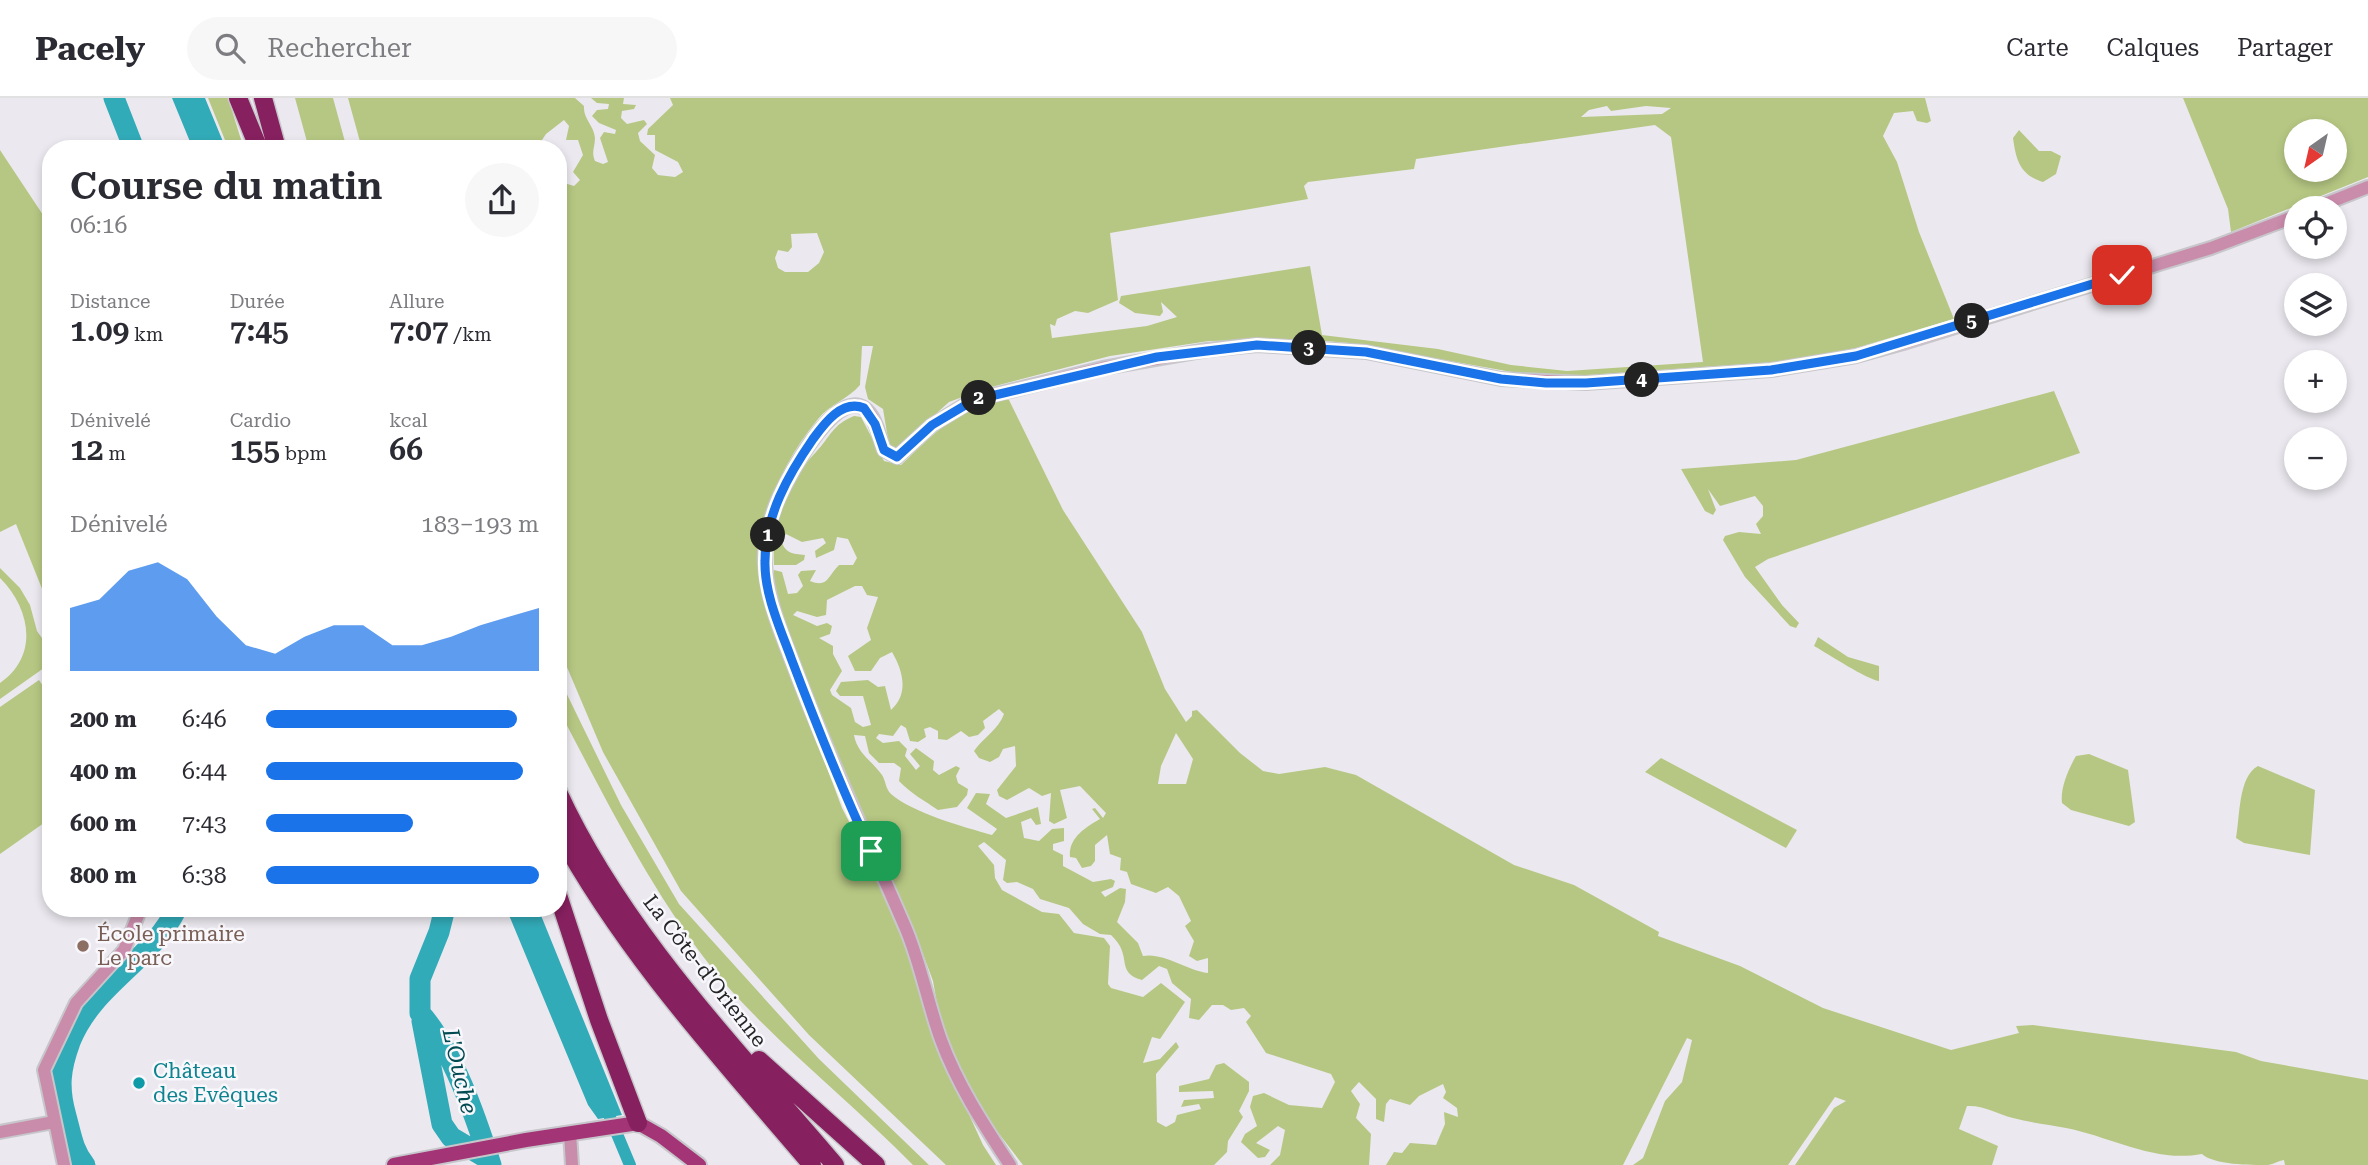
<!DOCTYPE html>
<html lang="fr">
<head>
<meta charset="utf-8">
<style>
  :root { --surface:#fff; --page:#f7f7f7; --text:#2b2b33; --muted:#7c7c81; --line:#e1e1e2; --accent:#1a73e8 }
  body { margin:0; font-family:"Roboto Serif",serif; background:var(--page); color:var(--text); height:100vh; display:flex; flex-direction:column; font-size:26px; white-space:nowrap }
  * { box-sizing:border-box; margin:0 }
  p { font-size:23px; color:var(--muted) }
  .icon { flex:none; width:38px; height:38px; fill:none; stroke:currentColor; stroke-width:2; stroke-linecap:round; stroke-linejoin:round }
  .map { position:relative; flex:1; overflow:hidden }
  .panel { position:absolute; left:42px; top:42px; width:525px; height:777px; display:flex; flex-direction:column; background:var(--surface); border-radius:28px; box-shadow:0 4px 10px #0003 }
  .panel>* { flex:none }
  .needle { width:46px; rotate:214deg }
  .buttons { position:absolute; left:2284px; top:21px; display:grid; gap:14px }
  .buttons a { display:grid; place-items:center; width:63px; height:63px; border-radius:50%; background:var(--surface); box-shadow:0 4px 10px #0003; font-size:35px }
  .pin { position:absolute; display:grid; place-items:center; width:60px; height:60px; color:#fff; margin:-30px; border-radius:14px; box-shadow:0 4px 10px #0006 }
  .km { position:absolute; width:35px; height:35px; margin:-18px; border-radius:50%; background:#222; color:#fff; font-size:19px; line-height:35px; text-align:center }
  .round { display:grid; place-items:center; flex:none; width:74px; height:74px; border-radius:37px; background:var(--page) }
  .head { display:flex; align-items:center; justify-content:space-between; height:119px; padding:0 28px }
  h1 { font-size:38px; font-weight:600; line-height:52px }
  .stats { display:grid; grid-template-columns:repeat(3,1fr); gap:10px; height:119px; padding:7px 28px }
  .stats div { display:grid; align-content:center }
  .stats b { font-size:30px; font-weight:600 }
  .stats small { font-size:19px; font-weight:400 }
  .stats p { font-size:19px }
  .chart { height:196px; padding:14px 28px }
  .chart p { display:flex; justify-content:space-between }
  .chart svg { width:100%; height:126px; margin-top:7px; fill:var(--accent); opacity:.7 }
  ul { padding:0 28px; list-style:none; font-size:23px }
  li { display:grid; grid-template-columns:112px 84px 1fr; align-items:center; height:52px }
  li i { height:18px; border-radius:9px; background:var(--accent) }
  header { display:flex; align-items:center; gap:42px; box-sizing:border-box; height:98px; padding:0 35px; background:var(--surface); border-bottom:2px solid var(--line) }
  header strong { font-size:33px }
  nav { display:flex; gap:38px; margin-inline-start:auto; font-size:24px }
  .search { width:490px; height:63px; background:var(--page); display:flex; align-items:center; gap:18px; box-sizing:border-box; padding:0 24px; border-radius:38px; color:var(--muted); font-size:26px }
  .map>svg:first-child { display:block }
  .green { fill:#b6c783; fill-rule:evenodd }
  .water { fill:#32abb8 }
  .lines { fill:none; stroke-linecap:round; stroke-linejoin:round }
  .canal { stroke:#32abb8; stroke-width:12 }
  .river { stroke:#32abb8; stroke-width:21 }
  .minor-casing { stroke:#c7c6cb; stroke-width:16 }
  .major-casing { stroke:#c7c6cb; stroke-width:18 }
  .highway-casing { stroke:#c7c6cb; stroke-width:21 }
  .minor { stroke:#ca8cab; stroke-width:12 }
  .major { stroke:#a33476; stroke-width:14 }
  .highway { stroke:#87205f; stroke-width:18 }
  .route-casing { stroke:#fff; stroke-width:14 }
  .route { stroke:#1a73e8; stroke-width:9 }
  .education-dot { fill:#8d6e63; stroke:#f8f7fc; stroke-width:2.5 }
  .culture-dot { fill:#0f9aa8; stroke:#f8f7fc; stroke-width:2.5 }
  .labels { text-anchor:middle; stroke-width:5; stroke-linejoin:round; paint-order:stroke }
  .education-label { font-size:21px; fill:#785e54; stroke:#f8f7fc; text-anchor:start }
  .street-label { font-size:21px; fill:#252426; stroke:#f8f7fc }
  .culture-label { font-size:21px; fill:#0d838f; stroke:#f8f7fc; text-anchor:start }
  .water-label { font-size:23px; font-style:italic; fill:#004a51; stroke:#f8f7fc }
</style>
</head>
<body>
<header>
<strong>Pacely</strong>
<div class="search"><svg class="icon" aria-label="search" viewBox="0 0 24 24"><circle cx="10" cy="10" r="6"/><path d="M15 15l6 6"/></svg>Rechercher</div>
<nav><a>Carte</a><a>Calques</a><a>Partager</a></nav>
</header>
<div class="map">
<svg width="2368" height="1067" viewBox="0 0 2368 1067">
  <rect width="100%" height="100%" fill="#ebe9ef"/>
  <path class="green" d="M 208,0 L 228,0 L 244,51 L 233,51 L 225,42 Z
    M 295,0 L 333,0 L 347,51 L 309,51 Z
    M 348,0 L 575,0 L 584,8 C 583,21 594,27 595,40 C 595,49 591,54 595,63 L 603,66 L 608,64 L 600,40 L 604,34 L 615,36 L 616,32 L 599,25 L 592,18 L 597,12 L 608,11 L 609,6 L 597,5 L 591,0 L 624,0 L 623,6 L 636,7 L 634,11 L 622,13 L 621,20 L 627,26 L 644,22 L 647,26 L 638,35 L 640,43 L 655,57 L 652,70 L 658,77 L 675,79 L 683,74 L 678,64 L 655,52 L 655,37 L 647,37 L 648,31 L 673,7 L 670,0 L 1925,0 L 1931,23 L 1927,25 L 1917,23 L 1913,13 L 1894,15 L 1883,38 L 1897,64 L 1919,134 L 1954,221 L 1856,250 L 1791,263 L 1546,280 L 1349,245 L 1302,241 L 1209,243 L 1110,258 L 984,291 L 949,304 L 899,349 L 894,350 L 889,347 L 883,311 L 868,301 L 865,289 L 873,248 L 862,248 L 860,287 C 848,301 829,307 818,321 C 773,376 757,428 763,498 L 842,710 L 869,763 L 912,865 L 932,936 L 983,1047 L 996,1067 L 946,1067 L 809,937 L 681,793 L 603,654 L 558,548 L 558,83 L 574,88 L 580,82 L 573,74 L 583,57 L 578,42 L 566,42 L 569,28 L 564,22 L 546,36 L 536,51 L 362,51 ZM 1607,8 L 1611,13 L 1646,8 L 1671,10 L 1662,16 L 1581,19 L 1589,12 ZM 1655,27 L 1671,39 L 1703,264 L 1567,273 L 1511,267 L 1438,251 L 1322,237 L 1310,168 L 1121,198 L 1119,205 L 1135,215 L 1160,218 L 1163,214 L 1161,204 L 1177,219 L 1147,228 L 1052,240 L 1050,226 L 1055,228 L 1057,221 L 1075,213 L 1088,215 L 1118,202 L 1110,135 L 1308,101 L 1304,88 L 1308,84 L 1414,71 L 1416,61 ZM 817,135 L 824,154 L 819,165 L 808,174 L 785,174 L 778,170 L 775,160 L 778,152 L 788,154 L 792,149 L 791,136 Z
    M 2183,0 L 2368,0 L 2368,79 L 2231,134 L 2228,111 ZM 2334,33 L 2334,72 L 2296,72 L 2296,33 Z
    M 2019,32 L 2039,53 L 2051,53 L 2061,58 L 2056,76 L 2043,84 C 2020,77 2016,62 2013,40 Z
    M 0,52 L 51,129 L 51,513 L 16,426 L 0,434 Z
    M 2054,293 L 2080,355 L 1768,461 L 1755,469 L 1782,507 L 1799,525 L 1796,530 L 1790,528 L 1745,479 L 1723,442 L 1725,438 L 1739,434 L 1761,436 L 1756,426 L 1763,418 L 1763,408 L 1755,398 L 1720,408 L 1708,391 L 1716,412 L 1713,417 L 1705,413 L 1681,371 L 1796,362 Z
    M 1002,300 L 1009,302 L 1063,412 L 1142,534 L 1165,591 L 1186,624 L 1192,618 L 1192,613 L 1197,612 L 1240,655 L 1263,673 L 1279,676 L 1325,669 L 1356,677 L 1514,767 L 1574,787 L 1659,834 L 1658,838 L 1740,868 L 1823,910 L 1951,952 L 2019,935 L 2016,928 L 2033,927 L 2236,954 L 2261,963 L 2368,982 L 2368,1067 L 2285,1067 L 2284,1062 C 2278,1063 2274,1066 2268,1067 C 2250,1067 2214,1067 2202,1056 C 2154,1065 2112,1039 2066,1030 C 2048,1026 2031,1025 2013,1020 C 1997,1016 1983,1007 1967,1008 L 1959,1031 L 1998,1048 L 1992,1067 L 1795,1067 L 1834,1010 L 1846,1003 L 1835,999 L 1788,1067 L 1633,1067 L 1643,1060 L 1665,1003 L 1682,984 L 1692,942 L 1687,940 L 1623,1067 L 1386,1067 L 1394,1054 L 1402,1055 L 1410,1045 L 1436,1047 L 1445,1026 L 1444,1014 L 1458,1019 L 1457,1010 L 1443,1000 L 1446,994 L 1443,986 L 1419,998 L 1410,1007 L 1390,1001 L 1386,1006 L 1384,1024 L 1376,1021 L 1376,1001 L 1359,984 L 1351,993 L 1360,1006 L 1356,1020 L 1371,1036 L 1369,1067 L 1270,1067 L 1280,1057 L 1285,1032 L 1278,1028 L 1256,1045 L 1270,1052 L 1265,1059 L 1258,1060 L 1241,1044 L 1245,1036 L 1257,1028 L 1250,1009 L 1253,998 L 1264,995 L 1289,1007 L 1322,1010 L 1335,984 L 1331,976 L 1266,955 L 1246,924 L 1251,918 L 1244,910 L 1231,912 L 1223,907 L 1212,907 L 1199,922 L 1189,920 L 1191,901 L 1172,885 L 1167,871 L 1159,868 L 1142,882 C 1114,874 1134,858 1111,837 L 1100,836 L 1083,826 L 1069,810 L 1040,801 L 1033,791 L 1017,784 L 1007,785 L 1003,782 L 1006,762 L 984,744 L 978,748 L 994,767 L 995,780 L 1002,792 L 1042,814 L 1059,816 L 1074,835 L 1104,840 L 1110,848 L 1108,886 L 1111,890 L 1143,899 L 1161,885 L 1185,904 L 1160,941 L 1152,939 L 1143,965 L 1160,961 L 1176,944 L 1179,949 L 1156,976 L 1157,1024 L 1166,1029 L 1175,1024 L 1177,1017 L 1201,1011 L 1199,1006 L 1181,1009 L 1184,1002 L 1214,1000 L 1213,993 L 1179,994 L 1179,988 L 1209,981 L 1216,967 L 1224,965 L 1249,984 L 1249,993 L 1239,1013 L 1243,1019 L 1228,1043 L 1227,1054 L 1214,1067 L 1023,1067 L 980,1011 L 955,961 L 940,923 L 933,883 L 914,832 L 833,652 L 772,491 L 774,472 L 782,474 L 788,496 L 797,495 L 803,488 L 798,477 L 801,473 L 816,472 L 810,483 C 828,490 827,479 839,467 L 853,467 L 857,460 L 848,441 L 837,439 L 834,452 L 816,460 L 815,453 L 826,445 L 823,440 L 802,444 L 786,436 L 781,442 C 785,455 792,456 805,457 L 804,462 L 796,467 L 774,467 C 771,427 787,383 816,354 C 831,338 832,327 854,318 L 861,319 L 884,363 L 901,367 C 938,332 952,315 1002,300 ZM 855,488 L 862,488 L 867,497 L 878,499 L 867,530 L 871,542 L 848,558 L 855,573 L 871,573 L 880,560 L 892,554 C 902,571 910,595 891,612 L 885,588 L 878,589 L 868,582 L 841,584 L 836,593 L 840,598 L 863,598 L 871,627 L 863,629 L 855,624 L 851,610 L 832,597 L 830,592 L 842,573 L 833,556 L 833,548 L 819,540 L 830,536 L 832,528 L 827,525 L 817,528 L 793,517 L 797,513 L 817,519 L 826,517 L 827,502 ZM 999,611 L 1004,616 C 999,631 983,640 974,653 L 979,660 L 990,664 L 999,659 L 1003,651 L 1015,648 L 1016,668 L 997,692 L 999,698 L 1007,702 L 1029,690 L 1042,698 L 1051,695 L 1049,723 L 1054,726 L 1067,720 L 1060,692 L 1080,688 L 1106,715 L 1103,720 L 1095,710 L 1092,711 L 1100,721 C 1086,729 1068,740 1070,759 L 1076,760 L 1082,770 L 1091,768 L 1095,763 L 1095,747 L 1107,737 L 1110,756 L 1121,760 L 1120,772 L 1127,774 L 1131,786 L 1156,795 L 1168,789 L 1179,798 L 1191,823 L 1185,828 L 1194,843 L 1189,858 L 1197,863 L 1208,860 L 1208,875 C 1186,872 1163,854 1143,858 L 1138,845 L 1117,824 L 1125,804 L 1126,791 L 1120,790 L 1105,799 L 1101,794 L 1113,789 L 1115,783 L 1111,781 L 1093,784 L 1063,768 L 1063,757 L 1053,752 L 1053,746 L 1064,743 L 1064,730 L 1052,731 L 1039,743 L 1024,740 L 1021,724 L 1031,720 L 1036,727 L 1041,726 L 1038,709 L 1006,720 L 986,706 L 990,696 L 976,695 L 967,710 L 997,731 L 992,737 C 964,729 913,715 891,696 C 885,690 886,683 882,677 C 872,663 857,655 854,637 L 865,638 L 869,655 L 879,665 L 894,665 L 901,670 L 899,683 C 910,695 925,703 938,712 L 957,709 L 967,697 L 968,691 L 958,685 L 956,678 L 960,670 L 956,668 L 939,677 L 933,672 L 934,663 L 916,650 L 910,656 L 920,668 L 916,672 L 905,658 L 907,651 L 899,643 L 883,645 L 876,640 L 879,636 L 893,638 L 901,627 L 906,630 L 910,643 L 918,644 L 926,639 L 924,631 L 930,629 L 938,633 L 938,641 L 947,642 L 961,633 L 969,639 L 978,637 L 985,630 L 983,623 ZM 1176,635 L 1193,661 L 1186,686 L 1158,686 L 1161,668 Z
    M 0,470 L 20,490 L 30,507 L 37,533 L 51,553 L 51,565 L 0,601 L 0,585 C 39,558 31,511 0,480 Z
    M 1818,539 L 1848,559 L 1879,568 L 1879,583 C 1866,581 1830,557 1814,548 Z
    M 558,578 L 621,707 L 679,806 L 819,961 L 929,1067 L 913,1067 C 856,1009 792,958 736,898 C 663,817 613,715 562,618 L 558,609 Z
    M 39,582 L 51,600 L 51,720 L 0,756 L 0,609 Z
    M 2089,656 L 2128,672 L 2135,724 L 2129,728 L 2071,712 L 2062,705 C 2060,690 2069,670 2076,658 Z
    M 1661,660 L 1797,732 L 1786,750 L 1645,674 Z
    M 2258,668 L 2315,692 L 2310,757 L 2244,745 L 2236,740 C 2240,720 2238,678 2258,668 Z"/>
  <path class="water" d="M 172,0 L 205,0 L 226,51 L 193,51 Z
    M 506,810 L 538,810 L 622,1017 L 598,1021 L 588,1007 Z"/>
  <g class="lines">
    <path class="canal" d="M 604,1005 L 630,1067"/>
    <path class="river" d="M 114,0 L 134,51
      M 445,810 L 439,834 L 420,881 L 420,915 C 453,952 476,1020 491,1067
      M 422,923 L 442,1026 L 451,1039 L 488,1061
      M 85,1067 C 73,1053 71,1036 66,1018 C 58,990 60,971 70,944 C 93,886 151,864 177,810"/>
    <defs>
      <path id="minor" d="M 2315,110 L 2368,89
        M 0,1034 L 54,1024
        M 570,1035 L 572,1067
        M 64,1067 L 44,972 L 76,905 L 124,852 L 141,810
        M 1010,1067 C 984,1027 958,988 941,942 C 928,906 921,867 906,831 C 869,745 829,661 796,573 C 783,539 767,503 765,466 C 763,448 769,427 775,409 C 783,388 833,290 864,310 C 876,318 879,339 884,352 L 897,359 L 932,327 L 973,302 L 1103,270 L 1207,252 L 1257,247 L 1366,254 L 1501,281 L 1586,285 L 1771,272 L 1856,258 L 1903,245 L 2211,150 L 2296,118"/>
      <path id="major" d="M 394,1067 L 526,1042 L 638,1025 L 661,1038 L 699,1067"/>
      <path id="highway" d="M 238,0 L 259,51
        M 263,0 L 277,51
        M 558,694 C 623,835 736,950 835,1067
        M 558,732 C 625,856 721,960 812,1067
        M 558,797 L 599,922 L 638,1025
        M 759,962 L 876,1067"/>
    </defs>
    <use href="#minor" class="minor-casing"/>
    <use href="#major" class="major-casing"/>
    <use href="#highway" class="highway-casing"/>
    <use href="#minor" class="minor"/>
    <use href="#major" class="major"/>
    <use href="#highway" class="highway"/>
  </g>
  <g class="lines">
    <defs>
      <path id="route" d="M 871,753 C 841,690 816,626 791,560 C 780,530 764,495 765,463 C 765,418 788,377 813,341 C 824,326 842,301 864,310 L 875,326 L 884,352 L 897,359 L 932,327 L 974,302 L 1157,259 L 1257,247 L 1319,251 L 1366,254 L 1501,281 L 1546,285 L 1586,285 L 1771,272 L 1856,258 L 2122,177"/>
    </defs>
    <use href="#route" class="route-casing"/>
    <use href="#route" class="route"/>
  </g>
  <circle class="education-dot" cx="83" cy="848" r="7"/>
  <circle class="culture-dot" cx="139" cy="985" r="7"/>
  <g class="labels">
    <g class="education-label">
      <text x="97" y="843">École primaire<tspan x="97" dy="24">Le parc</tspan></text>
    </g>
    <g class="street-label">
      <text transform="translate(705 873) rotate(52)" y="7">La Côte-d'Orienne</text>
    </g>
    <g class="culture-label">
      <text x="153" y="980">Château<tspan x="153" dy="24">des Evêques</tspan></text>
    </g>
    <g class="water-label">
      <text transform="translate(460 973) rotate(77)" y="8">L'Ouche</text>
    </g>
  </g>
</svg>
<div class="buttons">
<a><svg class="needle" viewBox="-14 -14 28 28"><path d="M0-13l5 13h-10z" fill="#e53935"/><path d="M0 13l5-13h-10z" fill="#7c7c81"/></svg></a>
<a><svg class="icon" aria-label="locate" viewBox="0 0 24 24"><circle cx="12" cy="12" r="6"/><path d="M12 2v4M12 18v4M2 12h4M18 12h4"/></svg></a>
<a><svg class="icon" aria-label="layers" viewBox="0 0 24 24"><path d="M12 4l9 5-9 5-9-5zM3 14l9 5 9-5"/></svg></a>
<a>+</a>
<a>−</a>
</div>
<div class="pin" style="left:871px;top:753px;background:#1e9e55"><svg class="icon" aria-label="arrive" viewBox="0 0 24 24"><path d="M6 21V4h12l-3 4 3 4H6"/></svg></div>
<div class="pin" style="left:2122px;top:177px;background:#d93025"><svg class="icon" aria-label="check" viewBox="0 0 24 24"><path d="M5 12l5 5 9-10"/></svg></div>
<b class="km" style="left:768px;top:437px">1</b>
<b class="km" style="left:979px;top:300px">2</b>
<b class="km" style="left:1309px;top:250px">3</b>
<b class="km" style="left:1642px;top:282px">4</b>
<b class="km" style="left:1972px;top:223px">5</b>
<section class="panel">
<div class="head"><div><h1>Course du matin</h1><p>06:16</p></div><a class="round"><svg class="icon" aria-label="share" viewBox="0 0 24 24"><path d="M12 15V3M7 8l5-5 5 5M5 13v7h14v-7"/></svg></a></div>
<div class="stats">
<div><p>Distance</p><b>1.09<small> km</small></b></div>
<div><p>Durée</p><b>7:45</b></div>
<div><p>Allure</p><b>7:07<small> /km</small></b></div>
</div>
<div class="stats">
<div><p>Dénivelé</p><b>12<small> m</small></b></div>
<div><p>Cardio</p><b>155<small> bpm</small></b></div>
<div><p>kcal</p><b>66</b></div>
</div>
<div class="chart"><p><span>Dénivelé</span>183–193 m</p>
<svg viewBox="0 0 160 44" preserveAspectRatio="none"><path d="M0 44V22L10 19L20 9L30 6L40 12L50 25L60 35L70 38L80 32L90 28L100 28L110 35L120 35L130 32L140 28L150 25L160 22V44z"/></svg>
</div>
<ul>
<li><b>200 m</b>6:46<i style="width:92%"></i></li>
<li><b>400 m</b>6:44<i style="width:94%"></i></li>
<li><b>600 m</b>7:43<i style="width:54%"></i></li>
<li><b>800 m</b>6:38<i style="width:100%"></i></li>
</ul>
</section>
</div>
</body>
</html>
